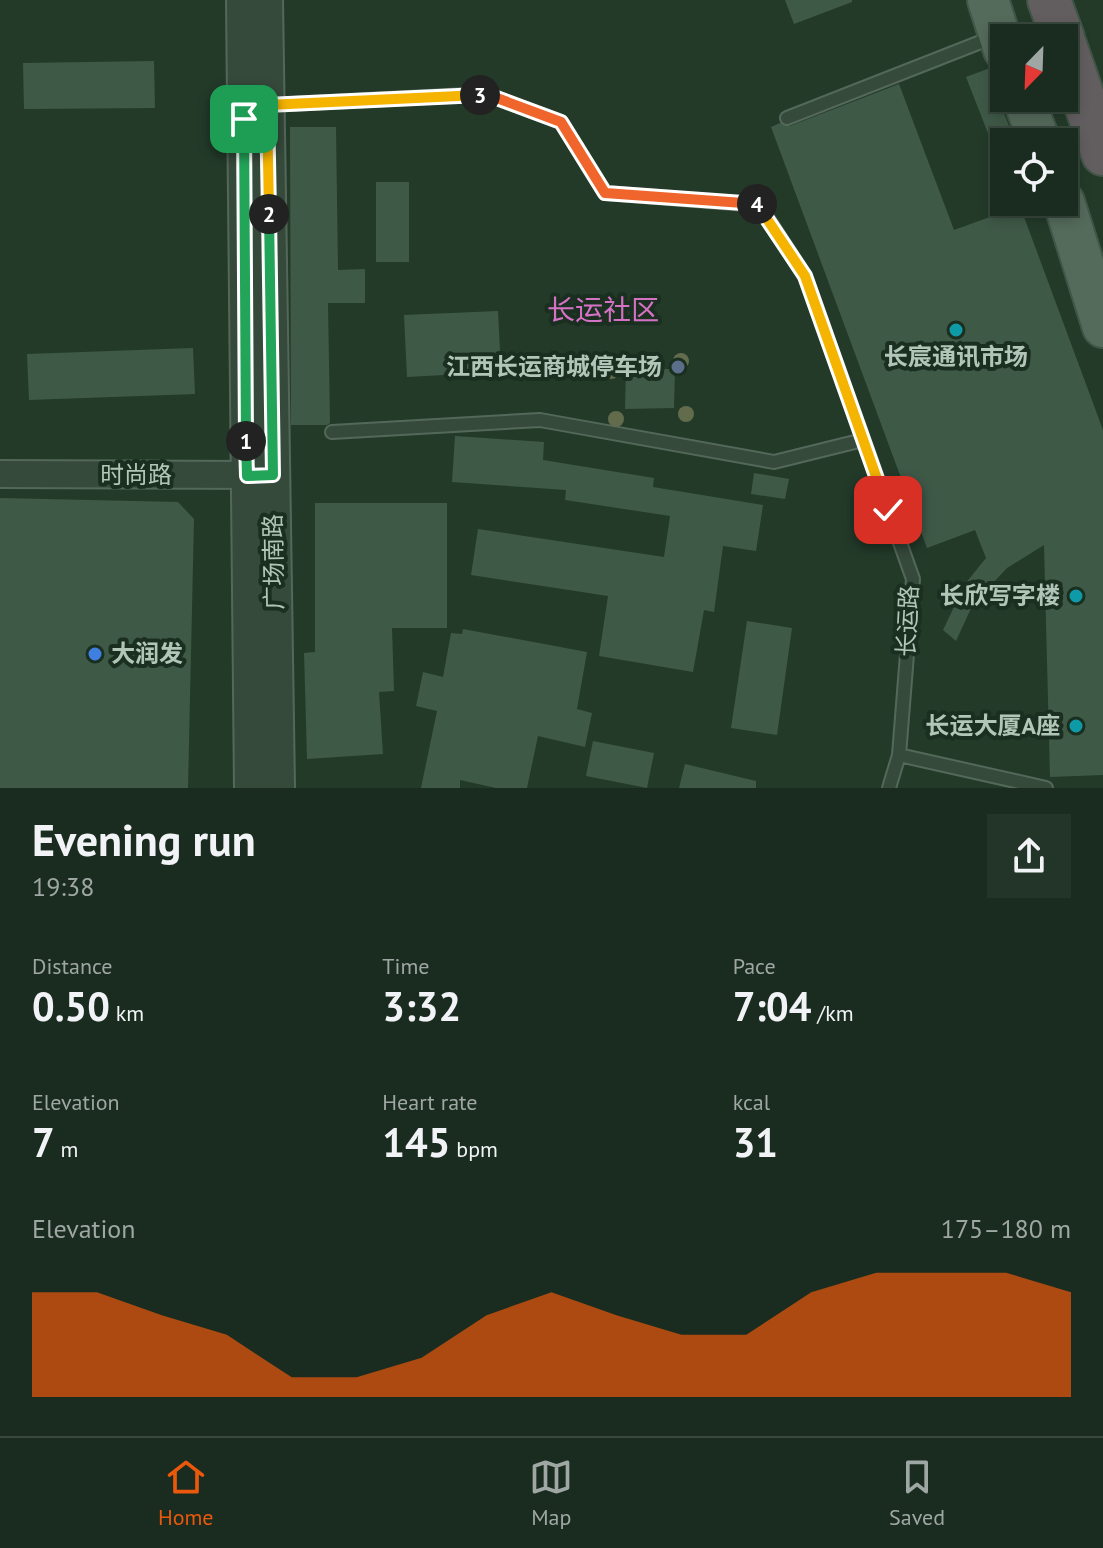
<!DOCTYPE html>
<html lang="en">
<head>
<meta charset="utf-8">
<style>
  :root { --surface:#1a2c1f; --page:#233428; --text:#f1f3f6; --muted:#9fa7a4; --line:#38483d; --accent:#ea580c }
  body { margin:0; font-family:"PT Sans","Noto Sans SC",sans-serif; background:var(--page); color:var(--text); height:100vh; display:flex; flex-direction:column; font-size:30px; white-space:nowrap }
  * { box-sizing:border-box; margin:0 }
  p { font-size:26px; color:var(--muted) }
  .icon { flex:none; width:44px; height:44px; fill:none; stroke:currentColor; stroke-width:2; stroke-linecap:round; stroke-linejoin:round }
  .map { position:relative; height:788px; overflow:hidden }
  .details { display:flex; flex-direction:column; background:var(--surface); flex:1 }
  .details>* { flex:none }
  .needle { width:52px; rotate:203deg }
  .controls { position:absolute; left:990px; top:24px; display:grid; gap:16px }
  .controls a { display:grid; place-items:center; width:88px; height:88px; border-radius:0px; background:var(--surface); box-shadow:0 4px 12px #0003,0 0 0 2px var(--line); font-size:40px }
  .pin { position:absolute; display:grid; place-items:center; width:68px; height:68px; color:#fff; margin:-34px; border-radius:16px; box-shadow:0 4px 12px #0006 }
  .km { position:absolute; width:40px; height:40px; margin:-20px; border-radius:50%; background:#222; color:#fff; font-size:22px; line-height:40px; text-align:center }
  .round { display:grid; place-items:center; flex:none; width:84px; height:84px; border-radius:0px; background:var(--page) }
  .overview { display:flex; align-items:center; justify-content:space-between; height:136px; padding:0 32px }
  h1 { font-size:44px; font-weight:600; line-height:60px }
  .figures { display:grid; grid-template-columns:repeat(3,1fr); gap:12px; height:136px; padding:8px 32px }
  .figures div { display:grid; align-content:center }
  .figures b { font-size:40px; font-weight:600 }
  .figures small { font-size:22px; font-weight:400 }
  .figures p { font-size:22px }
  .chart { height:224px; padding:16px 32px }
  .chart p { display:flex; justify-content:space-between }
  .chart svg { width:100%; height:144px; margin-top:8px; fill:var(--accent); opacity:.7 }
  .tab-bar { display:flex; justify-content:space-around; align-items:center; height:112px; border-top:2px solid var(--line); background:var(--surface); font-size:22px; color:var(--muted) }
  .tab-bar a { display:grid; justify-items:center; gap:4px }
  .tab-bar .selected { color:var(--accent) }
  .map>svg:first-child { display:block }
  .building { fill:#3f5947 }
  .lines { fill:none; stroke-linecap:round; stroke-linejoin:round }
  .service-casing { stroke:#54685a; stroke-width:16 }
  .minor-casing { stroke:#54685a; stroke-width:30 }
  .tertiary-casing { stroke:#54685a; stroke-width:36 }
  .primary-casing { stroke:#425648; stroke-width:44 }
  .trunk-casing { stroke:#415547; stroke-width:46 }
  .service { stroke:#364a3c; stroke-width:12 }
  .minor { stroke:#364a3c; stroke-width:26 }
  .tertiary { stroke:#364a3c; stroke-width:32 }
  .primary { stroke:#546a5b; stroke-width:40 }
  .trunk { stroke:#625e60; stroke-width:42 }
  .tree { fill:#626c4c }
  .split-1-casing { stroke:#fff; stroke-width:16 }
  .split-2-casing { stroke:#fff; stroke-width:16 }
  .split-3-casing { stroke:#fff; stroke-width:16 }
  .split-4-casing { stroke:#fff; stroke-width:16 }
  .split-5-casing { stroke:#fff; stroke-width:16 }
  .split-1 { stroke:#22a559; stroke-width:10 }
  .split-2 { stroke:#22a559; stroke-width:10 }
  .split-3 { stroke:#f5b400; stroke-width:10 }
  .split-4 { stroke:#f0652b; stroke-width:10 }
  .split-5 { stroke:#f5b400; stroke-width:10 }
  .culture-dot { fill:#0f9aa8; stroke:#1b2f21; stroke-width:3 }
  .service-dot { fill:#5c6f8a; stroke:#1b2f21; stroke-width:3 }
  .shop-dot { fill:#3f7fe0; stroke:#1b2f21; stroke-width:3 }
  .labels { text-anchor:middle; stroke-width:8; stroke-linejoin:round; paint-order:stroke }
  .poi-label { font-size:24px; font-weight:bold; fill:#b1c6b8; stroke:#1b2f21; text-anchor:end }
  .street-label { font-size:24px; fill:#b1c6b8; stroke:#1b2f21 }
  .quarter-label { font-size:28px; fill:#d672c5; stroke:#1b2f21 }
</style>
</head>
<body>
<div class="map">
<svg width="1103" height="788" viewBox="0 0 1103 788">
  <rect width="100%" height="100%" fill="#233a29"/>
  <path class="building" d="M 785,0 L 852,0 L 852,2 L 794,24 Z
    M 154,61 L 155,108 L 24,109 L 23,63 Z
    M 990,68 L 994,70 L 1002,90 L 1001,106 L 1012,133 L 991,141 L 966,77 Z
    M 899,84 L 954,230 L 1020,206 L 1103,430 L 1103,775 L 1050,777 L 1044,545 L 1007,568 L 973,604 L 956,641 L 943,630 L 965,584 L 986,558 L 975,530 L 927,548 L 771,127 L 780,123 L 790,126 Z
    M 290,127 L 336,127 L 338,270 L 365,269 L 365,303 L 328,303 L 330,423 L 327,425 L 291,425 Z
    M 376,182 L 409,182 L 409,262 L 376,262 Z
    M 498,311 L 501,372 L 407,377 L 404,315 Z
    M 193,348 L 195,394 L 29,400 L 27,354 Z
    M 626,369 L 675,369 L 674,408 L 625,409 Z
    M 455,436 L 544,442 L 543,460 L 654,478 L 653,487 L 763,505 L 756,551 L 723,546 L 714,612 L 704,610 L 693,672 L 599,656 L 608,596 L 471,575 L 478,529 L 664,557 L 670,516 L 565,500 L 566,490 L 452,482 Z
    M 754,473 L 789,479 L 785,499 L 751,494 Z
    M 0,498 L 178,502 L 194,519 L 188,788 L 0,788 Z
    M 315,503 L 447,503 L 447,628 L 392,628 L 394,691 L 379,692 L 383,754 L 307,759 L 304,653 L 315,652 Z
    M 747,621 L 792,628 L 777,735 L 731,728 Z
    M 463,629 L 587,652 L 577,709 L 592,713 L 585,747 L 538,736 L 527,788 L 496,788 L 460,780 L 460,788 L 421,788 L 437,711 L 416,706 L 423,672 L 443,677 L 451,633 L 462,634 Z
    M 593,741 L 654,753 L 647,788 L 586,776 Z
    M 685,764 L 756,781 L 756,788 L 679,788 Z"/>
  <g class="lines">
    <defs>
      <path id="service" d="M 270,105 L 486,94 L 561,122 L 605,193 L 759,205 L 805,276 L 913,579 L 899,755 L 889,788
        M 787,118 L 996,36
        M 332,432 L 540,420 L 774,462 L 863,440
        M 899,755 L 1046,788"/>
      <path id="minor" d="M 0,474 L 265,475"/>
      <path id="tertiary" d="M 243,0 L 251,788
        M 266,0 L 278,788"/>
      <path id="primary" d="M 988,0 L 1004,50
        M 1023,98 L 1040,142
        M 1064,202 L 1103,327"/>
      <path id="trunk" d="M 1049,0 L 1063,38
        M 1064,42 L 1103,154"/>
    </defs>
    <use href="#service" class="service-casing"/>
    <use href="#minor" class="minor-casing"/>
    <use href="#tertiary" class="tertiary-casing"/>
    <use href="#primary" class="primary-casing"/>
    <use href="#trunk" class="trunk-casing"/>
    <use href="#service" class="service"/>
    <use href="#minor" class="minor"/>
    <use href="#tertiary" class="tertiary"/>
    <use href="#primary" class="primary"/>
    <use href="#trunk" class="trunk"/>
  </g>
  <g class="tree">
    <circle cx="681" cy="361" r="8"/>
    <circle cx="611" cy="371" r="8"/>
    <circle cx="686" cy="414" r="8"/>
    <circle cx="616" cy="419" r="8"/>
  </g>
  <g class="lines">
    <defs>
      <path id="split-1" d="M 244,119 L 246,441"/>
      <path id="split-2" d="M 246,441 L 247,476 L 273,475 L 269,214"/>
      <path id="split-3" d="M 269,214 L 267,105 L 480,95"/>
      <path id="split-4" d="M 480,95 L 486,94 L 561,122 L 605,193 L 757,204"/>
      <path id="split-5" d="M 757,204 L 805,276 L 888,510"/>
    </defs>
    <use href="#split-1" class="split-1-casing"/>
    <use href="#split-2" class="split-2-casing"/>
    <use href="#split-3" class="split-3-casing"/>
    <use href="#split-4" class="split-4-casing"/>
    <use href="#split-5" class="split-5-casing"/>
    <use href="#split-1" class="split-1"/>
    <use href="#split-2" class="split-2"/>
    <use href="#split-3" class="split-3"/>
    <use href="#split-4" class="split-4"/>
    <use href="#split-5" class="split-5"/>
  </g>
  <g class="culture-dot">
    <circle cx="956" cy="330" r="8"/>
    <circle cx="1076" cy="596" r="8"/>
    <circle cx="1076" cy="726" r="8"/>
  </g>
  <circle class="service-dot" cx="678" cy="367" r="8"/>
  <circle class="shop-dot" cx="95" cy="654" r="8"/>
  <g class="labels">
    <g class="poi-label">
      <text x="956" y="365" text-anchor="middle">长宸通讯市场</text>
      <text x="662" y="375">江西长运商城停车场</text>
      <text x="1060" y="604">长欣写字楼</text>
      <text x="111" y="662" text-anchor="start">大润发</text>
      <text x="1060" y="734">长运大厦A座</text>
    </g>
    <g class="street-label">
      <text x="136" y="483">时尚路</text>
      <text transform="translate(274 562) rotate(-91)" y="8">广场南路</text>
      <text transform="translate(908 621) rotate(-87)" y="8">长运路</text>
    </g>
    <g class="quarter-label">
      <text x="603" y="320">长运社区</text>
    </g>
  </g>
</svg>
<div class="controls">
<a><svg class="needle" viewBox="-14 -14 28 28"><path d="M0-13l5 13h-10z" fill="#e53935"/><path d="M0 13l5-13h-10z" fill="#9fa7a4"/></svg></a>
<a><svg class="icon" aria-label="locate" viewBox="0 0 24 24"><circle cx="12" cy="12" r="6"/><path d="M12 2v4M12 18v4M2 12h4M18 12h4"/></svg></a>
</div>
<div class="pin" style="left:244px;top:119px;background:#1e9e55"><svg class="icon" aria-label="arrive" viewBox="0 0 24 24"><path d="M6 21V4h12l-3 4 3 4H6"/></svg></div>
<div class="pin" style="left:888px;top:510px;background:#d93025"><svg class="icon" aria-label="check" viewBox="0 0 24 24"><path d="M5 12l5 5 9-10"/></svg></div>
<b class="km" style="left:246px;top:441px">1</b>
<b class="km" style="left:269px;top:214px">2</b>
<b class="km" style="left:480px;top:95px">3</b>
<b class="km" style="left:757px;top:204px">4</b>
</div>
<section class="details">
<div class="overview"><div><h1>Evening run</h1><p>19:38</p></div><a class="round"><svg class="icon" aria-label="share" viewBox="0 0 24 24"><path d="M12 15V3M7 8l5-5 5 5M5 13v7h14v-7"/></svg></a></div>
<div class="figures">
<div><p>Distance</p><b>0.50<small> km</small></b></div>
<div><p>Time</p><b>3:32</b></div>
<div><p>Pace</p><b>7:04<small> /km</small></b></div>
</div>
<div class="figures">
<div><p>Elevation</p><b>7<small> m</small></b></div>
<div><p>Heart rate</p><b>145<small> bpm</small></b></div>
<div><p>kcal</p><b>31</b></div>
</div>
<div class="chart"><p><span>Elevation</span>175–180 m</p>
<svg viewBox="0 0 160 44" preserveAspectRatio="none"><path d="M0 44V12L10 12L20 19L30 25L40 38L50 38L60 32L70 19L80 12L90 19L100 25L110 25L120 12L130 6L140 6L150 6L160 12V44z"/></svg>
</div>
</section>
<nav class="tab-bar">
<a class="selected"><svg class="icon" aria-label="home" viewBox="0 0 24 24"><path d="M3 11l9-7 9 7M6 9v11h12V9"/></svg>Home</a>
<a><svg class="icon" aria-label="map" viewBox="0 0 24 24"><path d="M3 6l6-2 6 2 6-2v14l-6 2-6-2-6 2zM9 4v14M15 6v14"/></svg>Map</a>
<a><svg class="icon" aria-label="saved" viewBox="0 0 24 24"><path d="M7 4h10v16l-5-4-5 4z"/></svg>Saved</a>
</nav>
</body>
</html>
